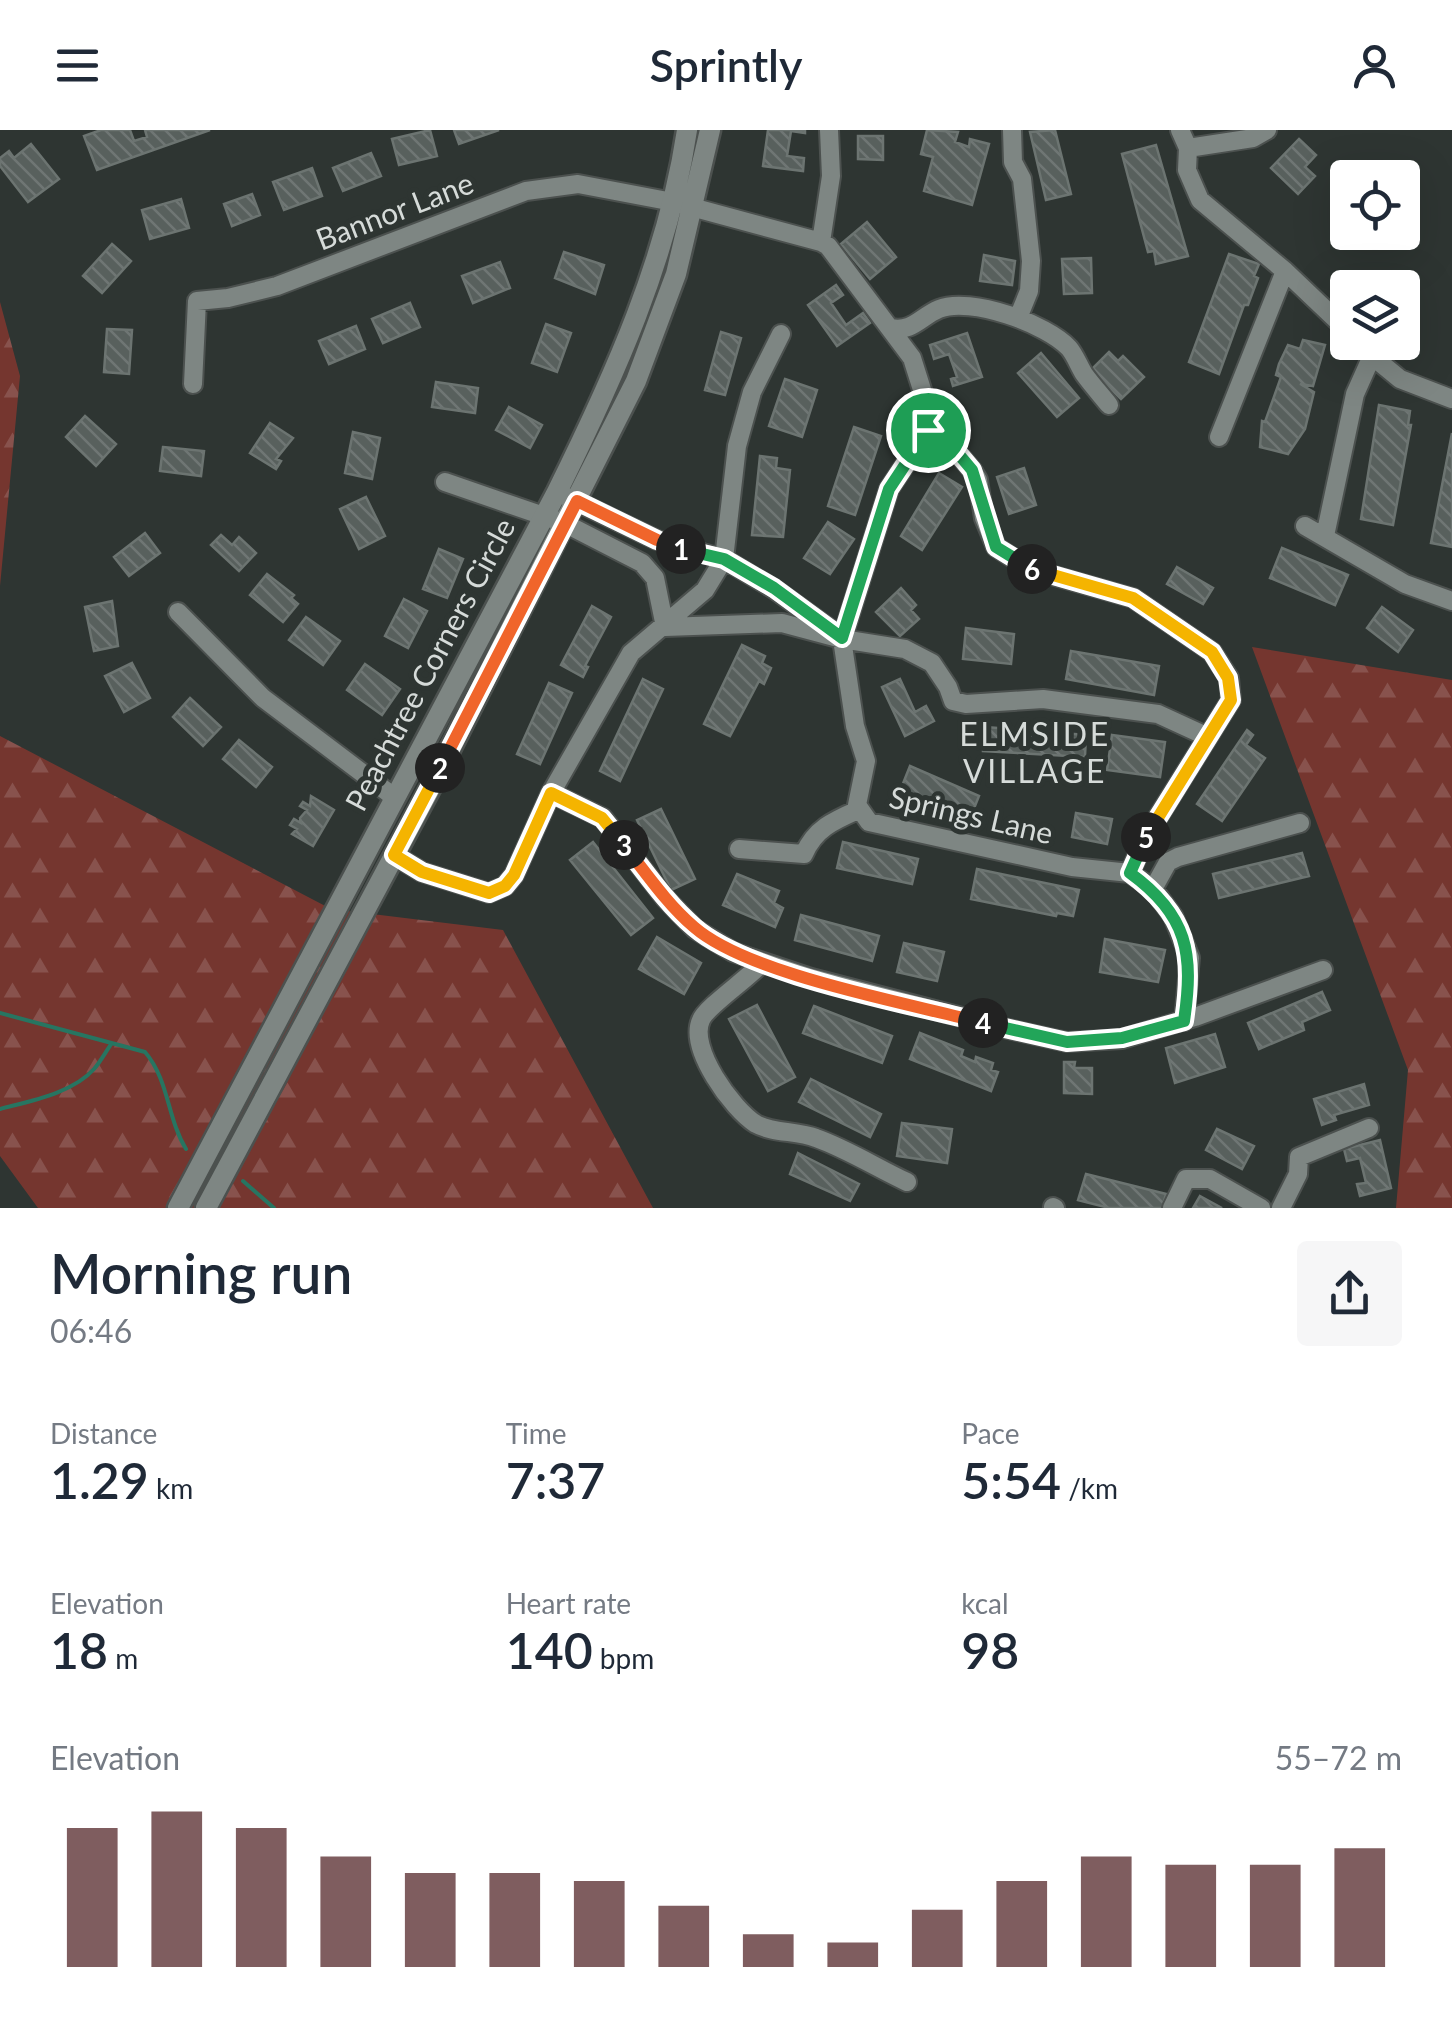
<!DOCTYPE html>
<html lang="en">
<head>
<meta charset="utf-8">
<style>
  :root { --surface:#fff; --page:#f6f6f7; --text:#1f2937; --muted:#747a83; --accent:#7f5d5f }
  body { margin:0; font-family:Lato,sans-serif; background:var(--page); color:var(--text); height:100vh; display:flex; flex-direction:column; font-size:38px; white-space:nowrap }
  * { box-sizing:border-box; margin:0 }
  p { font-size:32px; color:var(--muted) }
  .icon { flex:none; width:55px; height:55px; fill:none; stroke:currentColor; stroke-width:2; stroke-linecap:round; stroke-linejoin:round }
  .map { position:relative; height:1078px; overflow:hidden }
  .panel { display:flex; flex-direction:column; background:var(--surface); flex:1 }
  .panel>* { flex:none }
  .fabs { position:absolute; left:1330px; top:30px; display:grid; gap:20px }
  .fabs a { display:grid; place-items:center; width:90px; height:90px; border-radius:10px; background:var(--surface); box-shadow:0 10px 40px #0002; font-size:50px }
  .pin { position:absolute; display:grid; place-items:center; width:85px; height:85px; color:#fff; margin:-42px; border:5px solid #fff; border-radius:50%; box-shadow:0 2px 10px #0007 }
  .km { position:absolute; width:50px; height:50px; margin:-25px; border-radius:50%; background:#222; color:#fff; font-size:28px; line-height:50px; text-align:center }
  .round { display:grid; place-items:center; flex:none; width:105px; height:105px; border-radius:10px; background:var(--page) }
  .headline { display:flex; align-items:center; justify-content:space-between; height:170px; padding:0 50px }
  h1 { font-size:55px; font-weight:600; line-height:75px }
  .stats { display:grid; grid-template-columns:repeat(3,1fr); gap:15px; height:170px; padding:10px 50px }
  .stats div { display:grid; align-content:center }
  .stats b { font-size:50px; font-weight:600 }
  .stats small { font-size:28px; font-weight:400 }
  .stats p { font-size:28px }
  .chart { height:280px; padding:20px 50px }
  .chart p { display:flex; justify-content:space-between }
  .chart svg { width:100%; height:180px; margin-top:10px; stroke:var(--accent); stroke-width:6 }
  header { display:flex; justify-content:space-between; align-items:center; height:130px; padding:0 50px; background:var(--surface); font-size:45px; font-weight:600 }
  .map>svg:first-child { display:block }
  .forest { fill:url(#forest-firs) }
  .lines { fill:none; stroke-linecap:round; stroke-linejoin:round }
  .stream { stroke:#277561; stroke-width:4 }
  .building { fill:url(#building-back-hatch); stroke:#6c7471; stroke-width:2.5 }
  .minor-casing { stroke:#4c514f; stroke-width:22 }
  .tertiary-casing { stroke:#4c514f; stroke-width:25 }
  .minor { stroke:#7e8683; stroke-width:18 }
  .tertiary { stroke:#7e8683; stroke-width:20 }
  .split-1-casing { stroke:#fff; stroke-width:20 }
  .split-2-casing { stroke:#fff; stroke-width:20 }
  .split-3-casing { stroke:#fff; stroke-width:20 }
  .split-4-casing { stroke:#fff; stroke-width:20 }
  .split-5-casing { stroke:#fff; stroke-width:20 }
  .split-6-casing { stroke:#fff; stroke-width:20 }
  .split-7-casing { stroke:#fff; stroke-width:20 }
  .split-1 { stroke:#22a559; stroke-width:12 }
  .split-2 { stroke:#f0652b; stroke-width:12 }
  .split-3 { stroke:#f5b400; stroke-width:12 }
  .split-4 { stroke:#f0652b; stroke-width:12 }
  .split-5 { stroke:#22a559; stroke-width:12 }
  .split-6 { stroke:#f5b400; stroke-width:12 }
  .split-7 { stroke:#22a559; stroke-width:12 }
  .labels { text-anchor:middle; stroke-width:10; stroke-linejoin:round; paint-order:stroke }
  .street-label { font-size:30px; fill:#d6dbd9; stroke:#2e3532 }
  .neighbourhood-label { font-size:32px; letter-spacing:2.5px; fill:#d6dbd9; stroke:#2e3532 }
</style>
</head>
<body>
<header><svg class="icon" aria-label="menu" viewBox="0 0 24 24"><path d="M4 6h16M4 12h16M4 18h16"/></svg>Sprintly<svg class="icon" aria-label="person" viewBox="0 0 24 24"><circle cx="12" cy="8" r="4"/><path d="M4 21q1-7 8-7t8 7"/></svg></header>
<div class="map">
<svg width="1452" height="1078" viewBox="0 0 1452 1078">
  <defs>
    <pattern id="forest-firs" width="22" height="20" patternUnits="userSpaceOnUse" patternTransform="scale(2.5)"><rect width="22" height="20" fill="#75362f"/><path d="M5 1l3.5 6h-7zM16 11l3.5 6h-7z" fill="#88524d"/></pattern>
    <pattern id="building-back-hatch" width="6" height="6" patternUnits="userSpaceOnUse" patternTransform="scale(2.5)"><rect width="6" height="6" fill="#58605d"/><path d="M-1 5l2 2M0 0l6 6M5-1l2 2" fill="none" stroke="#6f7674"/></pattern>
  </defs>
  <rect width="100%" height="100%" fill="#2e3532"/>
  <path class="forest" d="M 0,172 L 20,246 L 0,456 Z
    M 1252,517 L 1452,550 L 1452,1078 L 1396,1078 L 1408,940 Z
    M 0,606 L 331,779 L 503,800 L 653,1078 L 38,1078 L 0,1026 Z"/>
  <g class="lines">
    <path class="stream" d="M 0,883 L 145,922 C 169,950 167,988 186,1019
      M 0,979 C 30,971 73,963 94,939 C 101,931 106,921 112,913
      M 243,1051 L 274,1078"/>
  </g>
  <path class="building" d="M 101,0 L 130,0 L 134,11 L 147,7 L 145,0 L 210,0 L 97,40 L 84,6 Z
    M 430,0 L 437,26 L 399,35 L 392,9 Z
    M 454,0 L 499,0 L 459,14 Z
    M 768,0 L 805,0 L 805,3 L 791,1 L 787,26 L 804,28 L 803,41 L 763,36 Z
    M 927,0 L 958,2 L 955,12 L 969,17 L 970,9 L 989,14 L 972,75 L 924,61 L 933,27 L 921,24 Z
    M 1055,0 L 1071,64 L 1046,70 L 1030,2 Z
    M 858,6 L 883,6 L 883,30 L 858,29 Z
    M 1299,9 L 1316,25 L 1305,37 L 1315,46 L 1298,64 L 1271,38 Z
    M 31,14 L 59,49 L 28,72 L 0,36 L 0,28 L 9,21 L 14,28 Z
    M 1156,15 L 1188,126 L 1156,134 L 1154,121 L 1148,122 L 1122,24 Z
    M 371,23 L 381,46 L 343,61 L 333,38 Z
    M 312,38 L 322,66 L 284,80 L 273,52 Z
    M 252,64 L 260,85 L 232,96 L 224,74 Z
    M 181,69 L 189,98 L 150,109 L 142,80 Z
    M 867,92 L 896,127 L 870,149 L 841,114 Z
    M 112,114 L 131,131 L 102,163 L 83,146 Z
    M 564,122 L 604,135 L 595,164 L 555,148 Z
    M 1229,124 L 1259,134 L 1254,146 L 1258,148 L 1248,175 L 1244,175 L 1219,244 L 1189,232 Z
    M 984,125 L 1015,131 L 1012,155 L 980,151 Z
    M 1091,128 L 1092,163 L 1064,164 L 1062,129 Z
    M 500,132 L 510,158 L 473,173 L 462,146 Z
    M 836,155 L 843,165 L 831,173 L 846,195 L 863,183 L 870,193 L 837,216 L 808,175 Z
    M 410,173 L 420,197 L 383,213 L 372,189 Z
    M 546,194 L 571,203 L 557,242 L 532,233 Z
    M 356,196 L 365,219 L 329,234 L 319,211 Z
    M 107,199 L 132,200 L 129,244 L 104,242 Z
    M 721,202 L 741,208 L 725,265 L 705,260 Z
    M 967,203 L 982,247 L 953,256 L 951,249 L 957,247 L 949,224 L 934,229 L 930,215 Z
    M 1303,210 L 1325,215 L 1313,256 L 1300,254 L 1314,262 L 1305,299 L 1288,324 L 1260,317 L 1262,291 L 1265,292 L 1281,247 L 1276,245 L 1279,234 L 1288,215 L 1300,219 Z
    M 1109,222 L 1118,231 L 1123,226 L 1144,247 L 1121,269 L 1091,240 Z
    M 1041,223 L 1079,268 L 1057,287 L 1018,243 Z
    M 785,249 L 817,260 L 802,307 L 769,296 Z
    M 436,252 L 478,258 L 475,283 L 432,277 Z
    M 1379,275 L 1410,281 L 1408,295 L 1411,295 L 1393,395 L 1361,389 Z
    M 509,277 L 542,295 L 530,318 L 496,300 Z
    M 85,286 L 116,314 L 96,336 L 66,307 Z
    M 270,293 L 293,308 L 276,329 L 281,331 L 276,339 L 250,323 Z
    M 854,297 L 881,306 L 855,385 L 828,376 Z
    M 353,302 L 380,308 L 372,349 L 345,343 Z
    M 1452,303 L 1452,417 L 1431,413 Z
    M 163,317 L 204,321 L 201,346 L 160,341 Z
    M 760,326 L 777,328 L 776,338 L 790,340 L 783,407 L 752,405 Z
    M 1024,338 L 1036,375 L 1009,384 L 997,347 Z
    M 939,343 L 962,357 L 922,420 L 901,406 Z
    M 366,367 L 385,406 L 359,419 L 340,379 Z
    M 828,392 L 854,409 L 830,444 L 804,428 Z
    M 145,403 L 160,423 L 129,446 L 114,427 Z
    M 221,405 L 232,415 L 239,407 L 256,423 L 239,441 L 211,415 Z
    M 1282,418 L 1348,445 L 1335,475 L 1270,448 Z
    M 439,419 L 463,429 L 447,468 L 423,459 Z
    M 1177,437 L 1213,458 L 1203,474 L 1167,454 Z
    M 267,444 L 294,465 L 291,468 L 298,474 L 283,492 L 250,465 Z
    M 901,458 L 916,475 L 911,480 L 919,489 L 900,506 L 876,482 Z
    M 404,469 L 427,481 L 408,518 L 385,506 Z
    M 112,471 L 118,516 L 94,521 L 85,477 Z
    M 592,476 L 611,487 L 585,536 L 588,537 L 583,547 L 561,535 Z
    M 1382,477 L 1413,500 L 1398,522 L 1367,498 Z
    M 306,487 L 340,511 L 323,535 L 289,510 Z
    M 966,498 L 1014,504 L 1011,534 L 963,529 Z
    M 742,515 L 765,526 L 762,533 L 771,538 L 764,554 L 759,551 L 730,606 L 704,594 Z
    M 1071,521 L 1159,536 L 1154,565 L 1066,549 Z
    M 132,533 L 150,568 L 124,582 L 105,546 Z
    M 365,534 L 400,559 L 382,585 L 347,560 Z
    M 643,549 L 663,559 L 620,651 L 600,641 Z
    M 900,549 L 915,582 L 926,576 L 934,591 L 905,606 L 882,557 Z
    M 549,553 L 572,563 L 540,634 L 517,624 Z
    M 190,568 L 221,597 L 203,616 L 173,587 Z
    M 985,597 L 1086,605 L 1085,627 L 983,621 Z
    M 1247,600 L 1253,605 L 1246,615 L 1265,628 L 1222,691 L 1197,674 Z
    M 1112,605 L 1165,612 L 1160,647 L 1107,640 Z
    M 239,610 L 272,637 L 256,657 L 223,629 Z
    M 910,636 L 979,666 L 969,691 L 900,661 Z
    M 311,666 L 334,680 L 313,716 L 292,704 L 297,699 L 290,695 L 294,689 L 301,693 L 300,688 L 307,680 L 300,676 L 303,672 L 310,676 Z
    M 661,679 L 695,749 L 671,760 L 637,690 Z
    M 1076,683 L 1112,689 L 1107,714 L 1072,707 Z
    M 593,712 L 653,788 L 631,805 L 570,730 Z
    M 843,712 L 918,729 L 912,754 L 837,738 Z
    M 1302,723 L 1309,746 L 1219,768 L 1213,744 Z
    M 977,739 L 1079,760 L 1073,786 L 1057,783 L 1056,786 L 971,769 Z
    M 737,744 L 779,761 L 774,773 L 783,778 L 775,797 L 723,775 Z
    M 801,785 L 879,806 L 872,831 L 795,810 Z
    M 657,807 L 701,833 L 684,864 L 639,839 Z
    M 1105,809 L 1165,820 L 1158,852 L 1100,842 Z
    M 904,813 L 944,822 L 937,851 L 897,842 Z
    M 1322,862 L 1330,880 L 1302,892 L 1304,900 L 1259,919 L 1248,893 Z
    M 757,875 L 795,947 L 768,961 L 729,889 Z
    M 814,876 L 892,906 L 882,933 L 803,903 Z
    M 920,903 L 963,920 L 961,926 L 975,932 L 976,927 L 993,933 L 991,940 L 998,942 L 991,961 L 910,929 Z
    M 1215,904 L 1225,937 L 1175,953 L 1166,918 Z
    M 1064,932 L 1075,932 L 1074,938 L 1092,938 L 1092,964 L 1064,963 Z
    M 811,949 L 881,984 L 870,1007 L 799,972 Z
    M 1364,954 L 1369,975 L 1334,985 L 1336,990 L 1322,995 L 1314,969 Z
    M 902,993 L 952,999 L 947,1033 L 897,1026 Z
    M 1217,999 L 1254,1016 L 1242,1039 L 1206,1020 Z
    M 1380,1010 L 1391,1058 L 1360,1066 L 1357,1054 L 1366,1053 L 1360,1028 L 1347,1031 L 1344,1019 Z
    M 798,1023 L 859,1054 L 850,1071 L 790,1044 Z
    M 1086,1044 L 1166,1064 L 1162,1078 L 1109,1078 L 1078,1070 Z
    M 1200,1066 L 1222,1078 L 1193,1078 Z"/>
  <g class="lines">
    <defs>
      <path id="minor" d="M 1012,0 L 1013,32 L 1022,49 L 1031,131 L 1029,161 L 1018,188
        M 1180,0 L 1188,18 L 1187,40 L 1200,70 L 1285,141 L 1348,201
        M 1188,18 L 1253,8 L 1267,0
        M 821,112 L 831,46 L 829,0
        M 891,198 C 913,202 920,187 939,179 C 970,166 1047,194 1069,218 C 1075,225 1079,236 1084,244 C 1092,255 1101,265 1109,275
        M 193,254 L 197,171 L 228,168 L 277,156 L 526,61 L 578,54 L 673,72 L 821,112 L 828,116 L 912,228 L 924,266 L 928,300 L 956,321 L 972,340 L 978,350 L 984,388 L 996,417 L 1030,439 L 1133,468 L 1212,522 L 1229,548 L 1231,570 L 1145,708 L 1130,743
        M 928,300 L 889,359 L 842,509 L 855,596 L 866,631 L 857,675 L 869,692 L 1072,737 L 1130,743 L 1153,759 L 1173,786 L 1190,828 L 1184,891
        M 1219,307 L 1285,141
        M 445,352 L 564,393 L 642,433 L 655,448 L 665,497 L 782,493 L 842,509 L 905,519 L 932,533 L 948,557 L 953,571 L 966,574 L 1043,569 L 1158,584 L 1208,607
        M 565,366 L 657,410 L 724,429 L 774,459 L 834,502
        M 1305,396 L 1405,454 L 1452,471
        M 1325,406 L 1355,264 L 1372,226 L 1400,249 L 1452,269
        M 178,482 L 263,568 L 394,667
        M 551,663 L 631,523 L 705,460 L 724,429 L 737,316 L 752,262 L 781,204
        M 739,719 L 804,724 C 815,698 835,690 860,679
        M 394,725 L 422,742 L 489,763 L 505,756 L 514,745 L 551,663 L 603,688 L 665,768 L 695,799 L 733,822 L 811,848 L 1004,898 L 1067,912 L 1122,909 L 1195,887 L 1323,840
        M 1153,759 L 1168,732 L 1178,727 L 1300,693
        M 763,832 C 749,848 706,877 701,890 C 688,918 732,979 756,994 C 772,1003 798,1001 816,1008 C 847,1019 877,1038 907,1052
        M 1053,1077 L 1055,1078
        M 1172,1078 L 1186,1049 L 1210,1049 L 1261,1078
        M 1281,1078 L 1298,1044 L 1299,1027 L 1369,998"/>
      <path id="tertiary" d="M 178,1078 L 557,362 C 614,247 668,128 687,0
        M 206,1078 L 434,651 L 636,251 L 676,144 L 710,0"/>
    </defs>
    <use href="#minor" class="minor-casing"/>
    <use href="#tertiary" class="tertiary-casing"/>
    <use href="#minor" class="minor"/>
    <use href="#tertiary" class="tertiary"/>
  </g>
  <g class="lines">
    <defs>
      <path id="split-1" d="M 681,419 L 724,429 L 774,458 L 842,508 L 889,359 L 928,300"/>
      <path id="split-2" d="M 440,638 L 577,371 L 657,410 L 681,419"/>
      <path id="split-3" d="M 440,638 L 394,725 L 422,742 L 489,763 L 505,756 L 514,745 L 551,663 L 602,688 L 624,715"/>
      <path id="split-4" d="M 624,715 C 646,743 667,774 694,797 C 749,845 908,873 983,893"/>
      <path id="split-5" d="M 983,893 L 1067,912 L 1122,908 L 1184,891 C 1194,824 1188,785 1130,743 L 1146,707"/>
      <path id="split-6" d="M 1032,439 L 1133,468 L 1212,522 L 1228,548 L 1231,570 L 1146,707"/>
      <path id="split-7" d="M 928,300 L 956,321 L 972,340 L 996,417 L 1032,439"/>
    </defs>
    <use href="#split-1" class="split-1-casing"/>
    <use href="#split-2" class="split-2-casing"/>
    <use href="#split-3" class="split-3-casing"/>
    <use href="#split-4" class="split-4-casing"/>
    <use href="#split-5" class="split-5-casing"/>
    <use href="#split-6" class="split-6-casing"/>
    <use href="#split-7" class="split-7-casing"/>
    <use href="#split-1" class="split-1"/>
    <use href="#split-2" class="split-2"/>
    <use href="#split-3" class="split-3"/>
    <use href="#split-4" class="split-4"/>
    <use href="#split-5" class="split-5"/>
    <use href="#split-6" class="split-6"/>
    <use href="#split-7" class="split-7"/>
  </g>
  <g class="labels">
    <g class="street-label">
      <text transform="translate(395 82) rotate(-21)" y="10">Bannor Lane</text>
      <text transform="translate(431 535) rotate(-62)" y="10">Peachtree Corners Circle</text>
      <text transform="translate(971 686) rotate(13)" y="10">Springs Lane</text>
    </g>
    <g class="neighbourhood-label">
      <text x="1035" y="616">ELMSIDE<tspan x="1035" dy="37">VILLAGE</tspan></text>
    </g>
  </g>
</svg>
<div class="fabs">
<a><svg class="icon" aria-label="locate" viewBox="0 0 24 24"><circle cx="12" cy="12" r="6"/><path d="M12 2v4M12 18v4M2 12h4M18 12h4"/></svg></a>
<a><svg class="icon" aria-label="layers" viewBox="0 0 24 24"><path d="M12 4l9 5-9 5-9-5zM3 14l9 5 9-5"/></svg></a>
</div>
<div class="pin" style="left:928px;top:300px;background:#1e9e55"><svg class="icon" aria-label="arrive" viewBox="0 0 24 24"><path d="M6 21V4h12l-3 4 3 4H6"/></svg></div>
<b class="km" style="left:681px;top:419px">1</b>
<b class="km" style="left:440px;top:638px">2</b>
<b class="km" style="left:624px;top:715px">3</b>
<b class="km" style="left:983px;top:893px">4</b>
<b class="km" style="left:1146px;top:707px">5</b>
<b class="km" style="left:1032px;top:439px">6</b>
</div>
<section class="panel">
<div class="headline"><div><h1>Morning run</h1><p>06:46</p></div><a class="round"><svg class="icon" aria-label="share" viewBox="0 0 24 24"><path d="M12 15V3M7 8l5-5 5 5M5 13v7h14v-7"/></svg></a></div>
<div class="stats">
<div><p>Distance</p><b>1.29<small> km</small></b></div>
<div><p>Time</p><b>7:37</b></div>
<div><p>Pace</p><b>5:54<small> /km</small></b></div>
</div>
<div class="stats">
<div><p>Elevation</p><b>18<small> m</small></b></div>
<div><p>Heart rate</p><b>140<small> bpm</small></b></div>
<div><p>kcal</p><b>98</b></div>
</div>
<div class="chart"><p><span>Elevation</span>55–72 m</p>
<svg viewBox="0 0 160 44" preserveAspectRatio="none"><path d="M5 44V10M15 44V6M25 44V10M35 44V17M45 44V21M55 44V21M65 44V23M75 44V29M85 44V36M95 44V38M105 44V30M115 44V23M125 44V17M135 44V19M145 44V19M155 44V15"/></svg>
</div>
</section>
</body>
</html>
